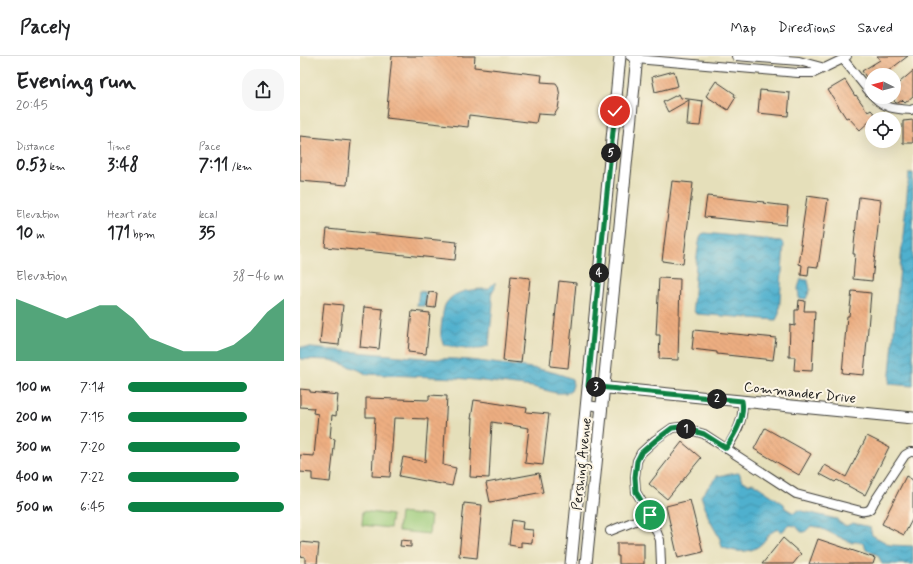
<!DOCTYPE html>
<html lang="en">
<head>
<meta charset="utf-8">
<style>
  :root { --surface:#fff; --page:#f6f6f6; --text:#202124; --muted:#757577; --line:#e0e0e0; --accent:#0b8043 }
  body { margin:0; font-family:Mynerve,sans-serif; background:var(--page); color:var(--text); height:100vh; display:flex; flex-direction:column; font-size:15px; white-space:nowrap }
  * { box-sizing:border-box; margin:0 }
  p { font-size:13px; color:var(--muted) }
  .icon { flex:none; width:22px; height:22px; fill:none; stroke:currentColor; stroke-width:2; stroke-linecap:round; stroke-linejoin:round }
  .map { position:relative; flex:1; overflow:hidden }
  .panel { display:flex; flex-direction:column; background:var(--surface); width:300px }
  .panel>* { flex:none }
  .needle { width:26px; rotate:276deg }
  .controls { position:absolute; left:565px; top:12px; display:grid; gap:8px }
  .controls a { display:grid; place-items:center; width:36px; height:36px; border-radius:50%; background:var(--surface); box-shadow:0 4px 16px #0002; font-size:20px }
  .pin { position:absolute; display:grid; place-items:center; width:34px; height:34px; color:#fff; margin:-17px; border:2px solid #fff; border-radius:50%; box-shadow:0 1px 4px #0007 }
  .km { position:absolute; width:20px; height:20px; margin:-10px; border-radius:50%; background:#222; color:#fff; font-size:11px; line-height:20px; text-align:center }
  .round { display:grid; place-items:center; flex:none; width:42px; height:42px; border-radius:16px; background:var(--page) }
  .summary { display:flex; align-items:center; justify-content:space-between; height:68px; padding:0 16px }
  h1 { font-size:22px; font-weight:700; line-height:30px }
  .figures { display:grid; grid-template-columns:repeat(3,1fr); gap:6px; height:68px; padding:4px 16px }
  .figures div { display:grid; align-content:center }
  .figures b { font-size:17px; font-weight:700 }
  .figures small { font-size:11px; font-weight:400 }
  .figures p { font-size:11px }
  .chart { height:112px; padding:8px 16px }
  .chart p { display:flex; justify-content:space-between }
  .chart svg { width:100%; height:72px; margin-top:4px; fill:var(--accent); opacity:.7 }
  ul { padding:0 16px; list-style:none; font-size:13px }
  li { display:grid; grid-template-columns:64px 48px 1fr; align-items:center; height:30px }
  li i { height:10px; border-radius:5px; background:var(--accent) }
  header { display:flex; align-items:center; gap:24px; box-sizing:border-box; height:56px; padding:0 20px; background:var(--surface); border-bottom:1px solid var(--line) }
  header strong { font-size:19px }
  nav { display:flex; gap:22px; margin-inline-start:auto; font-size:14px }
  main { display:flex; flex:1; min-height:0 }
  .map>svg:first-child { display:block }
  .green { fill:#9ccb7a; stroke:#5c744b }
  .water { fill:url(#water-waves); stroke:#366675 }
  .building { fill:url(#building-back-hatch) }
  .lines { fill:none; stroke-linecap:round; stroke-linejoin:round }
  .street-casing { stroke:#3a3934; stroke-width:10 }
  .secondary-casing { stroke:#3a3934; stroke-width:13 }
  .street { stroke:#fff; stroke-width:8 }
  .secondary { stroke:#fff; stroke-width:11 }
  .route-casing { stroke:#fff; stroke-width:8 }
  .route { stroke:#0b8043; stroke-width:5 }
  .labels { text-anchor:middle; stroke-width:4; stroke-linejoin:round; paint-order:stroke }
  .street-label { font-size:14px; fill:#1c1c1c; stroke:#fcf5e5 }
</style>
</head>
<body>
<header>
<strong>Pacely</strong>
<nav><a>Map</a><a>Directions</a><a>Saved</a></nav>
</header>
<main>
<section class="panel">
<div class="summary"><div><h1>Evening run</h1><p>20:45</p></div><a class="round"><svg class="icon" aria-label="share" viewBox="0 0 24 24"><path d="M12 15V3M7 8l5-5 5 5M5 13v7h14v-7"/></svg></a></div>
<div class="figures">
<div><p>Distance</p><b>0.53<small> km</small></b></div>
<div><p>Time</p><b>3:48</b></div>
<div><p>Pace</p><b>7:11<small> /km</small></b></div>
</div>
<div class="figures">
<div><p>Elevation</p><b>10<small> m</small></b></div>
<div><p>Heart rate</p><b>171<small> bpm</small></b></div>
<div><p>kcal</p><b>35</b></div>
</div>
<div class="chart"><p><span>Elevation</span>38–46 m</p>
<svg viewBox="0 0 160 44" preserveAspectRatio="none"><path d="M0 44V6L10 10L20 14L30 18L40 14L50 10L60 10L70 18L80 30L90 34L100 38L110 38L120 38L130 34L140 26L150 14L160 6V44z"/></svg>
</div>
<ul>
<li><b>100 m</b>7:14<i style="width:76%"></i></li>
<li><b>200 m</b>7:15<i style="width:76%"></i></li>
<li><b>300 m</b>7:20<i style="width:72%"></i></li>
<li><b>400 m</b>7:22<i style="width:71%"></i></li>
<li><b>500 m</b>6:45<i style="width:100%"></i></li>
</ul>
</section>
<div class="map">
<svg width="613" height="508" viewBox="0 0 613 508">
  <defs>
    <pattern id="water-waves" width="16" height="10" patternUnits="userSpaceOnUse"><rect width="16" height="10" fill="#4fb0ce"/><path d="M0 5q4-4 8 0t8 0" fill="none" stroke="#418ea6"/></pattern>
    <pattern id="building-back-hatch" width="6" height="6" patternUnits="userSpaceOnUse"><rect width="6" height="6" fill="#edae81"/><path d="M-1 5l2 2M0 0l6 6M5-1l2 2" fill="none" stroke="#cb956f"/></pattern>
  </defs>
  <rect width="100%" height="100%" fill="#fcf5e5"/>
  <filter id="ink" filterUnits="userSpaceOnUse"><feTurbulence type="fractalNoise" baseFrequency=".025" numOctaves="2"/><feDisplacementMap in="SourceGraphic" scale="8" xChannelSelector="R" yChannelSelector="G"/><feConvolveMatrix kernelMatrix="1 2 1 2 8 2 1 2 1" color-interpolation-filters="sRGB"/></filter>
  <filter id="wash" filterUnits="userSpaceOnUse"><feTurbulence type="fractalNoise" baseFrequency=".012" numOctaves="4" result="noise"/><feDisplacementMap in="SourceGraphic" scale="16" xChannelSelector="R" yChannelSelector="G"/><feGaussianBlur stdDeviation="0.9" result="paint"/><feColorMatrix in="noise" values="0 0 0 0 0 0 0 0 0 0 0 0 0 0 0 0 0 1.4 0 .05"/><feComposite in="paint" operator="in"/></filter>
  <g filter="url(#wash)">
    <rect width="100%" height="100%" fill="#e5dfba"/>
    <path class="green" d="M 63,455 L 92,459 L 90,472 L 62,469 Z
      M 100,457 L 131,460 L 129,478 L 98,475 Z"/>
    <path class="water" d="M 609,117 L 613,117 L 613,330 L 589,328 Z
      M 405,177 L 481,185 L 484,188 L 479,258 L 476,264 L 397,258 L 395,257 L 393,251 L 396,206 L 400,181 L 402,178 Z
      M 501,223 L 508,224 L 510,234 L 506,243 L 499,242 L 498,232 Z
      M 195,226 L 195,231 L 191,238 L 193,247 L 189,289 C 180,296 155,290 144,289 C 139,279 141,275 142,264 C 143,258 143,251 147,246 C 155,234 175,233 188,233 Z
      M 119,235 L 126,236 L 125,250 L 117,250 Z
      M 0,291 L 136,303 C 158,302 178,305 200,308 C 225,311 250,313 272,323 L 273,329 L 271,335 L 266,337 L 256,337 L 233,331 L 157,322 L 66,318 L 59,314 L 31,304 L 0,303 Z
      M 438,417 L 440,418 L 441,423 L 448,428 L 453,427 L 484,448 L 485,452 L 494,457 L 498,454 L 537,463 L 539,466 L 546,470 L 553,467 L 570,471 L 572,479 L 590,489 L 613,490 L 613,508 L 582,508 L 578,499 L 566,494 L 564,488 L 557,485 L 552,487 L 518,471 L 511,470 L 505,476 L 501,476 L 496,470 L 489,469 L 482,476 L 478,473 C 467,477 467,484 459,490 C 448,498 433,496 422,491 L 420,483 L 409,463 L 401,440 L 417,420 Z"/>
    <g id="blocks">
      <path class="building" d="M 92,0 L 175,0 L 174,11 L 242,19 L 241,26 L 256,27 L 258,30 L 260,40 L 258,53 L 254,59 L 238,58 L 236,67 L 169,59 L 168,71 L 86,62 Z
        M 577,0 L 608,0 L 583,19 L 572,19 L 572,30 L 562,15 L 580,4 Z
        M 374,15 L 378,30 L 355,36 L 352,21 Z
        M 613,15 L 613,40 L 605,47 L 602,44 L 598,47 L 596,47 L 594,45 L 594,31 Z
        M 545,24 L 555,40 L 556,39 L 568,56 L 571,54 L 579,63 L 572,63 L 560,74 L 548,61 L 546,62 L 528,34 Z
        M 416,25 L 435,38 L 434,40 L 436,41 L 428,54 L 406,40 Z
        M 460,34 L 490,37 L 488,60 L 458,57 Z
        M 379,38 L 381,42 L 403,45 L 400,70 L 387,69 L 389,44 L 368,56 L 363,46 Z
        M 613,64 L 613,87 L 603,87 L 603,65 Z
        M 0,80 L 51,85 L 47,129 L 0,125 Z
        M 372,125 L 393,127 L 383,208 L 362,205 Z
        M 407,140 L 464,146 L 463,147 L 488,150 L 486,169 L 404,161 Z
        M 507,140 L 528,143 L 518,211 L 509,210 L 508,220 L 501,219 L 502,209 L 499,208 L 502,189 L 500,188 Z
        M 559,141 L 581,144 L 572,225 L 553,223 L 555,198 L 553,198 Z
        M 27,173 L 157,186 L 155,204 L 25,191 Z
        M 211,220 L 230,222 L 221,307 L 203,305 Z
        M 359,222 L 380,223 L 378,304 L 359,303 L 360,279 L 356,279 Z
        M 259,225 L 276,227 L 268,312 L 250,310 Z
        M 552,235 L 571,237 L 564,319 L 542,317 L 547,260 L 549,260 Z
        M 129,236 L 137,237 L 135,252 L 127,251 Z
        M 499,244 L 505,245 L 504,255 L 515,255 L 512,315 L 494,314 L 495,301 L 489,301 L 490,269 L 495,270 L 495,254 L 498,254 Z
        M 24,247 L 43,249 L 39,289 L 20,287 Z
        M 64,251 L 83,253 L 79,293 L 60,291 Z
        M 112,255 L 130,257 L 126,298 L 108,296 Z
        M 394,274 L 476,282 L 473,304 L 417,298 L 417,296 L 392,293 Z
        M 0,333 L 10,334 L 10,336 L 38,339 L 36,360 L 32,359 L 30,382 L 35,383 L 30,426 L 12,424 L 12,417 L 0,416 L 0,399 L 14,400 L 18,358 L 13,357 L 14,352 L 0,351 Z
        M 129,339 L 147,340 L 143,409 L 156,412 L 152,430 L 99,420 L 103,401 L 125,406 L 128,363 L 94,362 L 90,421 L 72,420 L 75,361 L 66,361 L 66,342 L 129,344 Z
        M 174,344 L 227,352 L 226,356 L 249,358 L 243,409 L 225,407 L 229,372 L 192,366 L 189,422 L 170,421 L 173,363 L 171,363 Z
        M 465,372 L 511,398 L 499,419 L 454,393 Z
        M 567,380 L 589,391 L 565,439 L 537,424 L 535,426 L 520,418 L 525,409 L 546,421 Z
        M 382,386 L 401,402 L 367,443 L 349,428 Z
        M 239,417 L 243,436 L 190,446 L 186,427 Z
        M 606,420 L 613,424 L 613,462 L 604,479 L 582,468 Z
        M 390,444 L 403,496 L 378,502 L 366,450 Z
        M 164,447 L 182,449 L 177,502 L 159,500 Z
        M 212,464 L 223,466 L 222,473 L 233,474 L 232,487 L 221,486 L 221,491 L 209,489 Z
        M 483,482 L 501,498 L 493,508 L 462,508 Z
        M 518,483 L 575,502 L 573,508 L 509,508 Z
        M 101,484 L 111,485 L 111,491 L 100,490 Z
        M 1,486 L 19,488 L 17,508 L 5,508 L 5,501 L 0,500 Z
        M 317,487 L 344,487 L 344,508 L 319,508 L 319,500 L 317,500 Z"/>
    </g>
  </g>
  <g filter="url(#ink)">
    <use href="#blocks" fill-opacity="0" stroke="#3a3934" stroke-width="1"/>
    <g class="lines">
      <defs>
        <path id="street" d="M 330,0 L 336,3 L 498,17 L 514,17 L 543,3 L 547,0
          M 436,0 L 499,5 L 525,12
          M 543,3 L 572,39
          M 574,41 C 586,53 595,53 611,54 L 613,53
          M 286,349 L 302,351
          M 427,392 C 436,378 445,362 442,345
          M 310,475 L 350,459
          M 361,508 L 360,484 L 350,459 L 336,436 L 335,421 L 337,405 L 341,397 L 355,384 L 372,372 L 380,371 L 404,378 L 496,438 L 561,455 C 569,456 571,453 574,446 L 605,399 L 610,396 L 613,396"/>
        <path id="secondary" d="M 288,330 L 613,362
          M 271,508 L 320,0
          M 286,508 L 337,0"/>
      </defs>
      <use href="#street" class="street-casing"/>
      <use href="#secondary" class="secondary-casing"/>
      <use href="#street" class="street"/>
      <use href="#secondary" class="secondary"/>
    </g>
  </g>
  <g class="lines" filter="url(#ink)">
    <defs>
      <path id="route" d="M 315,55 L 288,330 L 442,345 C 445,362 435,378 426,392 L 404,378 L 380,371 L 372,372 L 356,384 L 341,397 L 337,405 L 335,421 L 336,436 L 350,459"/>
    </defs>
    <use href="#route" class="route-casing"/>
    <use href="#route" class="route"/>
  </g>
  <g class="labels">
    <g class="street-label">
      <text transform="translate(500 336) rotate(6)" y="5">Commander Drive</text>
      <text transform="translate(281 408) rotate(-84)" y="5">Pershing Avenue</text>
    </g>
  </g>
</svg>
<div class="controls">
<a><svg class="needle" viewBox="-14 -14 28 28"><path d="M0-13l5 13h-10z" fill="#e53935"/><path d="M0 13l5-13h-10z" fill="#757577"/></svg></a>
<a><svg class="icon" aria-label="locate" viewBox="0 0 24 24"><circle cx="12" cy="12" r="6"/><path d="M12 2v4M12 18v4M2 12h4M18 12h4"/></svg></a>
</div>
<div class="pin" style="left:350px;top:459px;background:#1e9e55"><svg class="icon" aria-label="arrive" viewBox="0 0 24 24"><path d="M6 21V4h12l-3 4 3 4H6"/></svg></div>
<div class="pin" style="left:315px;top:55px;background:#d93025"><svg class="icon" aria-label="check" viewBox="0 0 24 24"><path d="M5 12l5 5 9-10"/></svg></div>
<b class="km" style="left:386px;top:373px">1</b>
<b class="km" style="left:417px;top:343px">2</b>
<b class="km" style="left:296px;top:331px">3</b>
<b class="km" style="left:299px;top:217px">4</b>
<b class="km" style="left:311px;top:97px">5</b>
</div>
</main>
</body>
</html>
